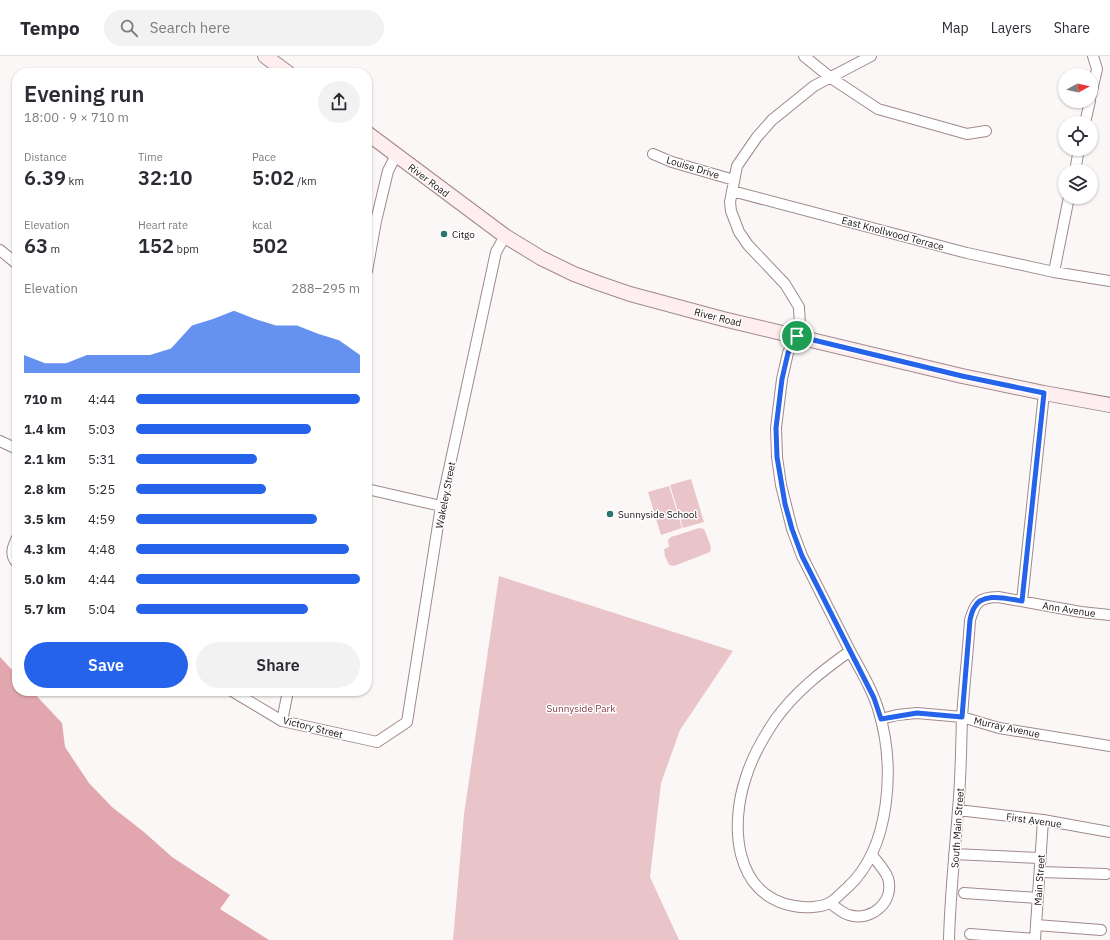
<!DOCTYPE html>
<html lang="en">
<head>
<meta charset="utf-8">
<style>
  :root { --surface:#fff; --page:#f2f2f3; --text:#2b2b33; --muted:#7c7c81; --line:#e1e1e2; --accent:#2563eb }
  body { margin:0; font-family:"IBM Plex Sans",sans-serif; background:var(--page); color:var(--text); height:100vh; display:flex; flex-direction:column; font-size:15px; white-space:nowrap }
  * { box-sizing:border-box; margin:0 }
  p { font-size:13px; color:var(--muted) }
  .icon { flex:none; width:22px; height:22px; fill:none; stroke:currentColor; stroke-width:2; stroke-linecap:round; stroke-linejoin:round }
  .map { position:relative; flex:1; overflow:hidden }
  .drawer { position:absolute; left:12px; top:12px; width:360px; height:628px; display:flex; flex-direction:column; background:var(--surface); border-radius:16px; box-shadow:0 1px 3px #0004 }
  .drawer>* { flex:none }
  .needle { width:26px; rotate:82deg }
  .fabs { position:absolute; left:1058px; top:12px; display:grid; gap:8px }
  .fabs a { display:grid; place-items:center; width:40px; height:40px; border-radius:50%; background:var(--surface); box-shadow:0 1px 3px #0004; font-size:20px }
  .pin { position:absolute; display:grid; place-items:center; width:34px; height:34px; color:#fff; margin:-17px; border:2px solid #fff; border-radius:50%; box-shadow:0 1px 4px #0007 }
  .round { display:grid; place-items:center; flex:none; width:42px; height:42px; border-radius:21px; background:var(--page) }
  .head { display:flex; align-items:center; justify-content:space-between; height:68px; padding:0 12px }
  h1 { font-size:22px; font-weight:600; line-height:30px }
  .stats { display:grid; grid-template-columns:repeat(3,1fr); gap:6px; height:68px; padding:4px 12px }
  .stats div { display:grid; align-content:center }
  .stats b { font-size:20px; font-weight:600 }
  .stats small { font-size:11px; font-weight:400 }
  .stats p { font-size:11px }
  .chart { height:112px; padding:8px 12px }
  .chart p { display:flex; justify-content:space-between }
  .chart svg { width:100%; height:72px; margin-top:4px; fill:var(--accent); opacity:.7 }
  .action { display:flex; gap:8px; margin-top:auto; padding:8px 12px }
  .action a { flex:1; height:46px; border-radius:24px; background:var(--accent); color:#fff; font-size:16px; font-weight:600; line-height:46px; text-align:center }
  .action a+a { background:var(--page); color:var(--text) }
  ul { padding:0 12px; list-style:none; font-size:13px }
  li { display:grid; grid-template-columns:64px 48px 1fr; align-items:center; height:30px }
  li i { height:10px; border-radius:5px; background:var(--accent) }
  header { display:flex; align-items:center; gap:24px; box-sizing:border-box; height:56px; padding:0 20px; background:var(--surface); border-bottom:1px solid var(--line) }
  header strong { font-size:19px }
  nav { display:flex; gap:22px; margin-inline-start:auto; font-size:14px }
  .search { width:280px; height:36px; background:var(--page); display:flex; align-items:center; gap:10px; box-sizing:border-box; padding:0 14px; border-radius:22px; color:var(--muted); font-size:15px }
  .map>svg:first-child { display:block }
  .green { fill:#e9c4c8 }
  .water { fill:#e2a7ae }
  .lines { fill:none; stroke-linecap:round; stroke-linejoin:round }
  .street-casing { stroke:#a1898b; stroke-width:12 }
  .secondary-casing { stroke:#a1898b; stroke-width:16 }
  .street { stroke:#fff; stroke-width:10 }
  .secondary { stroke:#feeef0; stroke-width:14 }
  .route-casing { stroke:#fff; stroke-width:8 }
  .route { stroke:#2563eb; stroke-width:5 }
  .poi-dot { fill:#2b7471; stroke:#fff; stroke-width:1.5 }
  .labels { text-anchor:middle; stroke-width:3; stroke-linejoin:round; paint-order:stroke }
  .street-label { font-size:10px; fill:#180f10; stroke:#fff }
  .poi-label { font-size:10px; fill:#180f10; stroke:#fff; text-anchor:start }
  .park-label { font-size:10px; fill:#813946; stroke:#fff }
</style>
</head>
<body>
<header>
<strong>Tempo</strong>
<div class="search"><svg class="icon" aria-label="search" viewBox="0 0 24 24"><circle cx="10" cy="10" r="6"/><path d="M15 15l6 6"/></svg>Search here</div>
<nav><a>Map</a><a>Layers</a><a>Share</a></nav>
</header>
<div class="map">
<svg width="1110" height="884" viewBox="0 0 1110 884">
  <rect width="100%" height="100%" fill="#fcf7f7"/>
  <path class="green" d="M 691,423 L 704,466 L 683,472 L 670,429 Z
    M 669,430 L 682,472 L 661,479 L 648,436 Z
    M 699,472 L 704,473 L 705,475 L 711,491 L 710,496 L 674,510 L 669,509 L 665,500 L 664,493 L 669,491 L 668,484 L 671,481 Z
    M 499,520 L 733,595 L 680,674 L 661,727 L 650,821 L 679,884 L 453,884 L 464,758 Z"/>
  <path class="water" d="M 0,601 L 17,619 L 17,635 L 32,635 L 62,667 L 65,691 L 89,727 L 112,751 L 144,776 L 172,801 L 230,839 L 220,853 L 269,884 L 0,884 Z"/>
  <g class="lines">
    <defs>
      <path id="street" d="M 804,0 L 831,22 L 878,53 L 967,78 L 986,75
        M 1091,39 L 1097,13 L 1093,0
        M 1085,67 L 1090,45
        M 653,98 L 672,106 L 734,124
        M 1075,115 L 1079,93
        M 732,135 L 967,197 L 1054,216 L 1110,225
        M 0,194 L 17,208
        M 367,215 L 376,165 L 388,115 L 396,99
        M 1054,216 L 1069,141
        M 0,385 L 17,393
        M 367,433 L 441,450
        M 17,482 C 13,490 9,499 17,507
        M 1022,545 L 1044,337
        M 850,595 C 861,615 873,635 879,656 C 895,710 891,791 848,831 C 842,836 837,842 831,846 C 822,852 804,852 794,850 C 733,839 730,768 746,721 C 752,701 763,682 775,664 C 795,636 822,615 850,595 L 802,500 L 792,473 L 781,429 L 777,401 L 776,372 L 782,323 L 788,297 L 800,271 L 799,251 L 785,228 L 748,189 L 739,176 L 731,155 L 730,146 L 737,110 L 757,81 L 772,64 L 814,30 L 871,0
        M 232,635 L 282,665 L 377,686 L 407,666 L 441,450 L 496,196 L 505,180
        M 881,663 L 897,659 L 917,657 L 962,661 L 999,672 L 1110,690
        M 282,665 L 288,635
        M 958,754 L 1043,764 L 1110,776
        M 954,798 L 1040,802
        M 1040,816 L 1106,818
        M 964,837 L 1038,842
        M 830,847 C 836,851 842,857 849,859 C 871,866 895,846 888,822 C 885,814 877,806 872,799
        M 1036,869 L 1101,874
        M 970,878 L 1035,883
        M 949,884 C 950,840 955,797 958,753 C 961,723 961,692 962,662 C 964,629 968,597 970,564 C 975,547 979,541 998,541 L 1081,556 L 1110,559
        M 1035,884 L 1043,764"/>
      <path id="secondary" d="M 265,0 L 288,17
        M 367,77 L 505,180 L 541,202 L 574,218 L 598,227 L 630,238 L 723,263 L 962,320 L 1044,337 L 1110,349"/>
    </defs>
    <use href="#street" class="street-casing"/>
    <use href="#secondary" class="secondary-casing"/>
    <use href="#street" class="street"/>
    <use href="#secondary" class="secondary"/>
  </g>
  <g class="lines">
    <defs>
      <path id="route" d="M 797,280 L 962,320 L 1044,337 L 1022,545 C 1008,543 982,535 974,552 C 972,555 971,560 970,564 L 962,661 L 917,657 L 881,663 L 874,642 L 802,500 L 792,473 L 785,448 L 777,401 L 776,372 L 782,323 L 788,297 Z"/>
    </defs>
    <use href="#route" class="route-casing"/>
    <use href="#route" class="route"/>
  </g>
  <g class="poi-dot">
    <circle cx="444" cy="178" r="4"/>
    <circle cx="610" cy="458" r="4"/>
  </g>
  <g class="labels">
    <g class="street-label">
      <text transform="translate(693 111) rotate(17)" y="4">Louise Drive</text>
      <text transform="translate(429 124) rotate(37)" y="4">River Road</text>
      <text transform="translate(893 177) rotate(15)" y="4">East Knollwood Terrace</text>
      <text transform="translate(718 261) rotate(14)" y="4">River Road</text>
      <text transform="translate(445 439) rotate(-79)" y="4">Wakeley Street</text>
      <text transform="translate(1069 553) rotate(9)" y="4">Ann Avenue</text>
      <text transform="translate(313 671) rotate(14)" y="4">Victory Street</text>
      <text transform="translate(1007 671) rotate(12)" y="4">Murray Avenue</text>
      <text transform="translate(1034 764) rotate(8)" y="4">First Avenue</text>
      <text transform="translate(957 772) rotate(-86)" y="4">South Main Street</text>
      <text transform="translate(1039 824) rotate(-86)" y="4">Main Street</text>
    </g>
    <g class="poi-label">
      <text x="452" y="182">Citgo</text>
      <text x="618" y="462">Sunnyside School</text>
    </g>
    <g class="park-label">
      <text x="581" y="656">Sunnyside Park</text>
    </g>
  </g>
</svg>
<div class="fabs">
<a><svg class="needle" viewBox="-14 -14 28 28"><path d="M0-13l5 13h-10z" fill="#e53935"/><path d="M0 13l5-13h-10z" fill="#7c7c81"/></svg></a>
<a><svg class="icon" aria-label="locate" viewBox="0 0 24 24"><circle cx="12" cy="12" r="6"/><path d="M12 2v4M12 18v4M2 12h4M18 12h4"/></svg></a>
<a><svg class="icon" aria-label="layers" viewBox="0 0 24 24"><path d="M12 4l9 5-9 5-9-5zM3 14l9 5 9-5"/></svg></a>
</div>
<div class="pin" style="left:797px;top:280px;background:#1e9e55"><svg class="icon" aria-label="arrive" viewBox="0 0 24 24"><path d="M6 21V4h12l-3 4 3 4H6"/></svg></div>
<section class="drawer">
<div class="head"><div><h1>Evening run</h1><p>18:00 · 9 × 710 m</p></div><a class="round"><svg class="icon" aria-label="share" viewBox="0 0 24 24"><path d="M12 15V3M7 8l5-5 5 5M5 13v7h14v-7"/></svg></a></div>
<div class="stats">
<div><p>Distance</p><b>6.39<small> km</small></b></div>
<div><p>Time</p><b>32:10</b></div>
<div><p>Pace</p><b>5:02<small> /km</small></b></div>
</div>
<div class="stats">
<div><p>Elevation</p><b>63<small> m</small></b></div>
<div><p>Heart rate</p><b>152<small> bpm</small></b></div>
<div><p>kcal</p><b>502</b></div>
</div>
<div class="chart"><p><span>Elevation</span>288–295 m</p>
<svg viewBox="0 0 160 44" preserveAspectRatio="none"><path d="M0 44V33L10 38L20 38L30 33L40 33L50 33L60 33L70 29L80 15L90 11L100 6L110 11L120 15L130 15L140 20L150 24L160 33V44z"/></svg>
</div>
<ul>
<li><b>710 m</b>4:44<i style="width:100%"></i></li>
<li><b>1.4 km</b>5:03<i style="width:78%"></i></li>
<li><b>2.1 km</b>5:31<i style="width:54%"></i></li>
<li><b>2.8 km</b>5:25<i style="width:58%"></i></li>
<li><b>3.5 km</b>4:59<i style="width:81%"></i></li>
<li><b>4.3 km</b>4:48<i style="width:95%"></i></li>
<li><b>5.0 km</b>4:44<i style="width:100%"></i></li>
<li><b>5.7 km</b>5:04<i style="width:77%"></i></li>
</ul>
<div class="action"><a>Save</a><a>Share</a></div>
</section>
</div>
</body>
</html>
